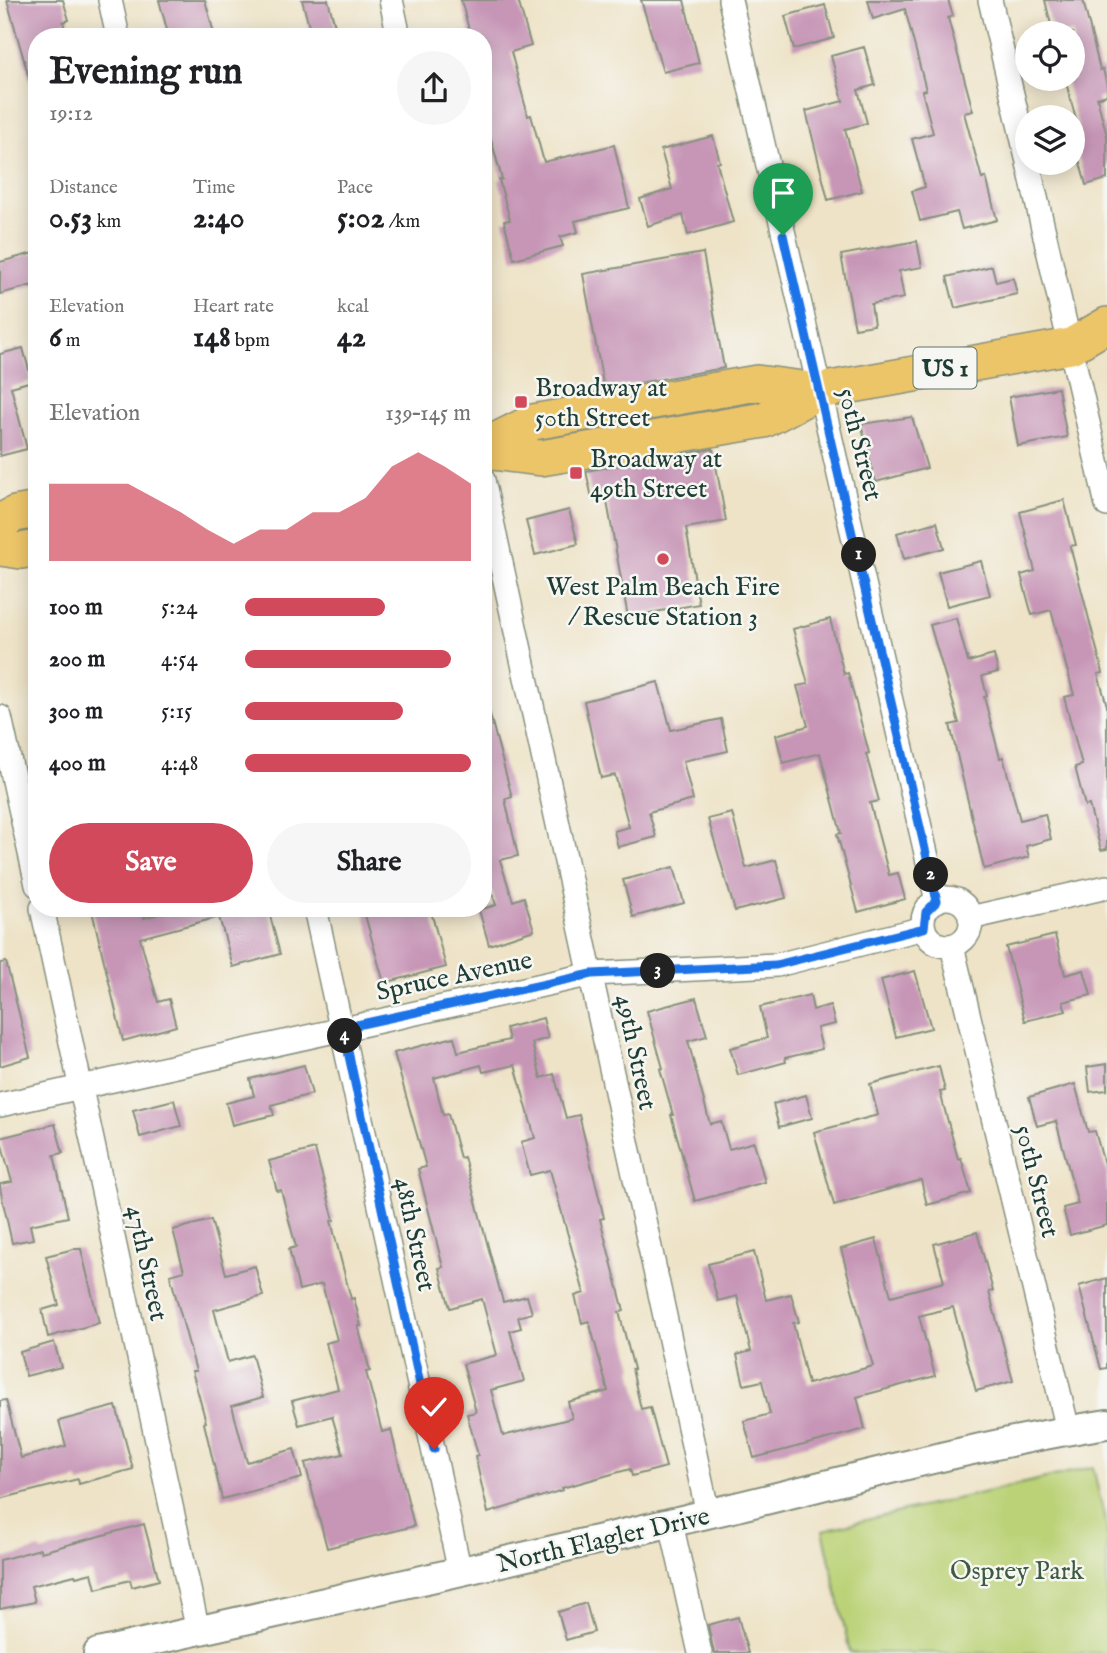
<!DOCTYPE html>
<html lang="en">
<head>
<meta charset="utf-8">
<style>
  :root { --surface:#fff; --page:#f6f6f6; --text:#202124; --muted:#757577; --accent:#d1495b }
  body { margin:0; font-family:"IM FELL English",serif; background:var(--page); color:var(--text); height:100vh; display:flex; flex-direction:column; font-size:26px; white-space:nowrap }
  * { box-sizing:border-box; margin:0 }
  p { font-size:23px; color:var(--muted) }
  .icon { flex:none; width:38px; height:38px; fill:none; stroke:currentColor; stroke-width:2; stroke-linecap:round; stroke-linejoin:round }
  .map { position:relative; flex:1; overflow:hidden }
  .drawer { position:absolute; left:28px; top:28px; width:464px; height:889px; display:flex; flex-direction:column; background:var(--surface); border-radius:28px; box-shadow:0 4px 18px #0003 }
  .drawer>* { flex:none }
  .controls { position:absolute; left:1015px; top:21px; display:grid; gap:14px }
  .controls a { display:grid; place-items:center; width:70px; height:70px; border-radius:50%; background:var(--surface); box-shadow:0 4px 18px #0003; font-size:35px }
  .pin { position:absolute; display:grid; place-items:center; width:60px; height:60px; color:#fff; margin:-72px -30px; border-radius:50% 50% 50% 0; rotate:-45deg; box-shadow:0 0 7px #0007 }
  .pin .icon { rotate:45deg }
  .km { position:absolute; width:35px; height:35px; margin:-18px; border-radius:50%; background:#222; color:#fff; font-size:19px; line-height:35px; text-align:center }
  .round { display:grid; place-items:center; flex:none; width:74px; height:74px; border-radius:37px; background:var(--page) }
  .summary { display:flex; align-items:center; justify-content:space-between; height:119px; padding:0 21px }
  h1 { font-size:38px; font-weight:700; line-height:52px }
  .figures { display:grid; grid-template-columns:repeat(3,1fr); gap:10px; height:119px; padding:7px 21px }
  .figures div { display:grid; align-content:center }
  .figures b { font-size:30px; font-weight:700 }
  .figures small { font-size:19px; font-weight:400 }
  .figures p { font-size:19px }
  .chart { height:196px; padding:14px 21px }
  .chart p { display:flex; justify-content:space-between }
  .chart svg { width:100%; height:126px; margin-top:7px; fill:var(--accent); opacity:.7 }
  .button { display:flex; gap:14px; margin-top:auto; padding:14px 21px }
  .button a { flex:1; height:80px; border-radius:42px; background:var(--accent); color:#fff; font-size:28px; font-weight:700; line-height:80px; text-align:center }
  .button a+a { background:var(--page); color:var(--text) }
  ul { padding:0 21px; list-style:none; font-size:23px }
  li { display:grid; grid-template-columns:112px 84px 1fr; align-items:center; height:52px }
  li i { height:18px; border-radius:9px; background:var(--accent) }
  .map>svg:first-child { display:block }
  .green { fill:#bbd277; stroke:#6d8856; stroke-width:2 }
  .building { fill:#c796b7; fill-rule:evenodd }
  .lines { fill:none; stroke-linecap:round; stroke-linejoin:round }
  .minor-casing { stroke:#86907e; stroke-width:26 }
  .tertiary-casing { stroke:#86907e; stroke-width:32 }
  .primary-casing { stroke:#86907e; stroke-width:38 }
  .minor { stroke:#fff; stroke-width:23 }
  .tertiary { stroke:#fff; stroke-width:28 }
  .primary { stroke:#edc569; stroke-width:35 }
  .route-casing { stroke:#fff; stroke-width:14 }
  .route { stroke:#1a73e8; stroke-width:9 }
  .poi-dot { fill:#d1495b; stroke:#f6f6f2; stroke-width:2.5 }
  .labels { text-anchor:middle; stroke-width:5; stroke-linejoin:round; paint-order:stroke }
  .shield { fill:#f6f6f2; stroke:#60746d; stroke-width:2 }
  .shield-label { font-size:24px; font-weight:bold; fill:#1f3d34 }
  .poi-label { font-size:26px; fill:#1f3d34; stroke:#f6f6f2; text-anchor:start }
  .street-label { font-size:26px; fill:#1f3d34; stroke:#f6f6f2 }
  .park-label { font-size:26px; fill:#3e5b41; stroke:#f6f6f2 }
</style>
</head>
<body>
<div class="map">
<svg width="1107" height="1653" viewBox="0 0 1107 1653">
  <rect width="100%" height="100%" fill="#f6f6f2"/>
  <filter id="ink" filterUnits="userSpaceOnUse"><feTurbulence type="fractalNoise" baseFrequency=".0143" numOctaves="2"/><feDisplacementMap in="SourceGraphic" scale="14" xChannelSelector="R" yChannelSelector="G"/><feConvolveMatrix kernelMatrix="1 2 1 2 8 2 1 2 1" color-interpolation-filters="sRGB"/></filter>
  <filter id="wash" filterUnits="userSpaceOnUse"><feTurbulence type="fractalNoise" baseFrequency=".00686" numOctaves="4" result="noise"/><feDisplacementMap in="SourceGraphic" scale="28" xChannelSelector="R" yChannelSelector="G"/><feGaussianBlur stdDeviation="1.57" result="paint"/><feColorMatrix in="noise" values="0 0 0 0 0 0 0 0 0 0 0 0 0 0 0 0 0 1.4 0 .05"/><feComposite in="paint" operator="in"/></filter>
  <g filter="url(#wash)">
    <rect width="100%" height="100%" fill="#eee3c7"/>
    <path class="green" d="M 1093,1467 L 1107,1529 L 1107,1653 L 850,1653 L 823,1530 Z"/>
    <g id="blocks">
      <path class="building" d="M 7,0 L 63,0 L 69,20 L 63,22 L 67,37 L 37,37 L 37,85 L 31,85 Z
        M 159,0 L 205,0 L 215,37 L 169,37 Z
        M 302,0 L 328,0 L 338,37 L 312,37 Z
        M 461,0 L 518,0 L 531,46 L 511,52 L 528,116 L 531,115 L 544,162 L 614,145 L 629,208 L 575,221 L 578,232 L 560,237 L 563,246 L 514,259 L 504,221 L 510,220 L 499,180 L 502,179 L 483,110 L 483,37 L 471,37 Z
        M 641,0 L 684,0 L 699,63 L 663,72 Z
        M 868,0 L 948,0 L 953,16 L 948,18 L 973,111 L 964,113 L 982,179 L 986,177 L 997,220 L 962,229 L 957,212 L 920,221 L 912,191 L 925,187 L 912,139 L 933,133 L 922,91 L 926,90 L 905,9 L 873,19 Z
        M 1045,0 L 1083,0 L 1100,70 L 1103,69 L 1107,86 L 1107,95 L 1097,98 L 1107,136 L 1107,179 L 1086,185 L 1073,137 L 1080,134 L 1065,79 L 1073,79 L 1073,33 L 1053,33 Z
        M 825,5 L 834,38 L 794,49 L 785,16 Z
        M 864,47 L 875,85 L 858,90 L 867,123 L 845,129 L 862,191 L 828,200 L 806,111 L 843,101 L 831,56 Z
        M 713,136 L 720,162 L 717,163 L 733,222 L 688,235 L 683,215 L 648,226 L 640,199 L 672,189 L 661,150 Z
        M 917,241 L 922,267 L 899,271 L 904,298 L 871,304 L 874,325 L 855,328 L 841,255 Z
        M 37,252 L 37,284 L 0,294 L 0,262 Z
        M 703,253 L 724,368 L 604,389 L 583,274 Z
        M 992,266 L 996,282 L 1013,278 L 1017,294 L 955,308 L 947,277 Z
        M 23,348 L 32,381 L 11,387 L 27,449 L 0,456 L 0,354 Z
        M 1058,388 L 1067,437 L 1018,446 L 1009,397 Z
        M 912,417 L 927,468 L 876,482 L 861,424 Z
        M 713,449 L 726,521 L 686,528 L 699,604 L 628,617 L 606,496 L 592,498 L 586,471 Z
        M 1064,500 L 1076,545 L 1070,546 L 1103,673 L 1098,674 L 1107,706 L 1107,849 L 1101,850 L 1089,805 L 1085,806 L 1075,767 L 1082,765 L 1064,697 L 1074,695 L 1051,610 L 1032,615 L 1021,575 L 1035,571 L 1020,512 Z
        M 569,510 L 578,544 L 535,555 L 526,521 Z
        M 937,522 L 944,548 L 904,559 L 897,533 Z
        M 981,561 L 990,595 L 947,606 L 938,572 Z
        M 956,618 L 968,662 L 994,655 L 998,672 L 982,676 L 987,696 L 984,697 L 1000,758 L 1003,757 L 1020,820 L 1045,814 L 1051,839 L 1026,846 L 1029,857 L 984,869 L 950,725 L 959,723 L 930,625 Z
        M 830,619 L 844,674 L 848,673 L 869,753 L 866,754 L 879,801 L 870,803 L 889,875 L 898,873 L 905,899 L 858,912 L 837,834 L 841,833 L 820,753 L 783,763 L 776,735 L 808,726 L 797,686 L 808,684 L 793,629 Z
        M 658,682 L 671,730 L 721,719 L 728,751 L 683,761 L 693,800 L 649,812 L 656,837 L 618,847 L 614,831 L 629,827 L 615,775 L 601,778 L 584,701 Z
        M 489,711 L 512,797 L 505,799 L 518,856 L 500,860 L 513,901 L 524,897 L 534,930 L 489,945 L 479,910 L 496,905 L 483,864 L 483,712 Z
        M 732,813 L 746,868 L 776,860 L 786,898 L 735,911 L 708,819 Z
        M 674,867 L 684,903 L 633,917 L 623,880 Z
        M 103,908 L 141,908 L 144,918 L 180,908 L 268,908 L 280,954 L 233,967 L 219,917 L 140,938 L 158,1002 L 169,999 L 176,1026 L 123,1041 L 92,911 Z
        M 363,908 L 430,908 L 446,967 L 384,983 Z
        M 1055,935 L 1065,975 L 1084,970 L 1091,995 L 1063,1002 L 1066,1011 L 1025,1021 L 1006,947 Z
        M 6,962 L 30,1057 L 0,1066 L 0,963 Z
        M 915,971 L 931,1028 L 896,1037 L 881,980 Z
        M 810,995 L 813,1010 L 830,1005 L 835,1024 L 817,1028 L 822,1049 L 785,1058 L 786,1062 L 738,1075 L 730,1048 L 767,1038 L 760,1007 Z
        M 696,998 L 707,1036 L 688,1041 L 710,1124 L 721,1121 L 729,1149 L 754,1142 L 765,1182 L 695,1201 L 671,1115 L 673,1115 L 660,1069 L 663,1068 L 647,1011 Z
        M 543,1018 L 548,1038 L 532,1043 L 541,1078 L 554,1074 L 566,1118 L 579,1115 L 604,1218 L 600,1219 L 624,1311 L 619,1312 L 634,1369 L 632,1369 L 641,1409 L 650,1407 L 666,1467 L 632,1476 L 630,1469 L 562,1488 L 563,1490 L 488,1513 L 475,1456 L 478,1455 L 467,1414 L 476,1412 L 463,1364 L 497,1355 L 482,1299 L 450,1308 L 439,1268 L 443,1267 L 418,1169 L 426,1167 L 394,1053 L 454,1037 L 458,1052 L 509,1040 L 506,1028 ZM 481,1065 L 483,1072 L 515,1065 L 535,1138 L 521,1142 L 530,1175 L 550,1170 L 584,1293 L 575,1296 L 582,1323 L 589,1321 L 608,1391 L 568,1402 L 572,1418 L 503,1436 L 491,1390 L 524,1381 L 510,1331 L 521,1328 L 518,1317 L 532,1313 L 527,1296 L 503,1302 L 464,1157 L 460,1158 L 448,1114 L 443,1115 L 434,1078 Z
        M 1107,1064 L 1107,1090 L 1090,1092 L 1087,1067 Z
        M 304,1065 L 312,1094 L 271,1105 L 274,1115 L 232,1125 L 226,1103 L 254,1096 L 250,1079 Z
        M 939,1066 L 945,1091 L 940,1092 L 958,1159 L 961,1158 L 971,1193 L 927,1205 L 921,1180 L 834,1205 L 814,1132 L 878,1115 L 870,1084 Z
        M 1075,1084 L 1088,1132 L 1095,1131 L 1107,1175 L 1107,1225 L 1070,1235 L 1063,1208 L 1078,1204 L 1056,1121 L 1037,1126 L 1029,1097 Z
        M 806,1095 L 812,1118 L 779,1127 L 773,1104 Z
        M 174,1100 L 181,1126 L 140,1137 L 133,1110 Z
        M 55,1124 L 63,1153 L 54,1155 L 68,1217 L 30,1225 L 33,1239 L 12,1243 L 0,1188 L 0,1184 L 12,1182 L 0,1138 Z
        M 315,1149 L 334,1220 L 331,1221 L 351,1299 L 354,1298 L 361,1326 L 358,1326 L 370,1371 L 366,1372 L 382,1432 L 391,1430 L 414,1526 L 327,1548 L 305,1463 L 343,1454 L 332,1416 L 299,1425 L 292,1401 L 338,1389 L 326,1343 L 337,1340 L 322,1284 L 299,1290 L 289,1249 L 296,1247 L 281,1190 L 277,1191 L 269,1161 Z
        M 211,1220 L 226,1274 L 255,1266 L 263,1296 L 214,1310 L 228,1362 L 252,1355 L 263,1397 L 232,1406 L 247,1462 L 294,1449 L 302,1478 L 222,1499 L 204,1423 L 206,1422 L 192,1371 L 196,1371 L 170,1275 L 184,1271 L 173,1230 Z
        M 977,1232 L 993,1291 L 989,1292 L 1013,1381 L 976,1391 L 953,1307 L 919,1316 L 935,1376 L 857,1397 L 865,1429 L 754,1458 L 744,1421 L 770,1414 L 762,1381 L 744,1385 L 737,1355 L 751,1351 L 737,1296 L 718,1301 L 708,1264 L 754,1252 L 766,1300 L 791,1294 L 799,1322 L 793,1323 L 808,1384 L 873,1366 L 841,1249 L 876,1239 L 891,1296 L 944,1282 L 934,1244 Z
        M 74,1249 L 81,1249 L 99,1323 L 48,1337 L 42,1310 L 59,1305 L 46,1256 Z
        M 1107,1278 L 1107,1368 L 1101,1369 L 1079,1286 Z
        M 54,1342 L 61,1367 L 26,1376 L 20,1352 Z
        M 6,1400 L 21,1458 L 66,1446 L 59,1421 L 116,1406 L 133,1469 L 79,1484 L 78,1479 L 0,1499 L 0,1401 Z
        M 144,1524 L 159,1580 L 132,1587 L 130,1580 L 96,1589 L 92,1573 L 76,1577 L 75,1575 L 31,1586 L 35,1602 L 0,1609 L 0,1560 L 40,1549 L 41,1552 Z
        M 586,1603 L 594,1632 L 566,1640 L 558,1612 Z
        M 738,1617 L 748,1653 L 714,1653 L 708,1625 Z"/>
    </g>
  </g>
  <g filter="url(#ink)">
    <use href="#blocks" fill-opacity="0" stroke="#86907e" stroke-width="2"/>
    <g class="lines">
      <defs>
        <path id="minor" d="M 110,0 L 118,37
          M 391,0 L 399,37
          M 730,0 L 937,901
          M 990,0 L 1027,158
          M 1028,163 L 1107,505
          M 483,480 L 708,1514
          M 0,717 L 37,885
          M923 922a24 24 0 1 1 48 0a24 24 0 1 1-48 0Z
          M 42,908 L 198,1631
          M 315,908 L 460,1572
          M 970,918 L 1107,887
          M 952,946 L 1068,1430
          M 0,1105 L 592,974 L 777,965 L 924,928
          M 671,1523 L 700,1653"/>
        <path id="tertiary" d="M 98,1653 C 302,1607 507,1562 711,1513 C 842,1482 974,1445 1107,1424"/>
        <path id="primary" d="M 483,447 L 533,422 L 757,383 L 819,391
          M 483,451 L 541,458 L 764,420 L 819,391 L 1071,346 L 1107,325
          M 0,522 L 15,514 L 37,510
          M 0,548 L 21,551 L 37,548"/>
      </defs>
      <use href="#minor" class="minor-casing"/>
      <use href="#tertiary" class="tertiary-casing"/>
      <use href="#primary" class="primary-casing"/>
      <use href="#minor" class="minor"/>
      <use href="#tertiary" class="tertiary"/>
      <use href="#primary" class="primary"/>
    </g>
  </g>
  <g class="lines" filter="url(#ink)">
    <defs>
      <path id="route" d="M 434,1449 L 343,1028 L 592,974 L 776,965 L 924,928 L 926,912 L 937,901 L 783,235"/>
    </defs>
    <use href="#route" class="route-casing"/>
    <use href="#route" class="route"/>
  </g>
  <g class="poi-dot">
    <rect x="514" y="395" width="14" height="14" rx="3.5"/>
    <rect x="569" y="466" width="14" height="14" rx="3.5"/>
    <circle cx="663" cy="559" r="7"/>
  </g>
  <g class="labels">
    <rect class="shield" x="913.5" y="347.5" width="63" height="41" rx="5"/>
    <g class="shield-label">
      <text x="945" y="376">US 1</text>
    </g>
    <g class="poi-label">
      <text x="535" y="396">Broadway at<tspan x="535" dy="30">50th Street</tspan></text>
      <text x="590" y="467">Broadway at<tspan x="590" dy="30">49th Street</tspan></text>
      <text x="663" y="595" text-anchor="middle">West Palm Beach Fire<tspan x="663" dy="30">/ Rescue Station 3</tspan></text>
    </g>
    <g class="street-label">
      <text transform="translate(861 444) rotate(76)" y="9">50th Street</text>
      <text transform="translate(454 975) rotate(-12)" y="9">Spruce Avenue</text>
      <text transform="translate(637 1052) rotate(78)" y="9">49th Street</text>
      <text transform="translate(1038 1181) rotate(76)" y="9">50th Street</text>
      <text transform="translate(416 1234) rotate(78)" y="9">48th Street</text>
      <text transform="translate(148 1263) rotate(78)" y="9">47th Street</text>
      <text transform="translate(603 1539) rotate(-13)" y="9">North Flagler Drive</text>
    </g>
    <g class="park-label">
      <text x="1017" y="1579">Osprey Park</text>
    </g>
  </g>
</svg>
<div class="controls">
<a><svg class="icon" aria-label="locate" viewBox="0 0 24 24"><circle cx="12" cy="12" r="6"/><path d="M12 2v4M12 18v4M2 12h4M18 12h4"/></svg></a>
<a><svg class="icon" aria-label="layers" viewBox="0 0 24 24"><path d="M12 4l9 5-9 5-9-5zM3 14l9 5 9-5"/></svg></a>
</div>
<div class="pin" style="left:783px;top:235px;background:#1e9e55"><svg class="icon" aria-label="arrive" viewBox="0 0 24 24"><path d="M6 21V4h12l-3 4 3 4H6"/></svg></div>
<div class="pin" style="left:434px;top:1449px;background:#d93025"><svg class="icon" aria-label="check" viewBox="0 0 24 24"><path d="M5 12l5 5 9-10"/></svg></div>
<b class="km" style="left:859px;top:555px">1</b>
<b class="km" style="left:931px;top:875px">2</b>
<b class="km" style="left:658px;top:971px">3</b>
<b class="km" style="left:345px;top:1036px">4</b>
<section class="drawer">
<div class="summary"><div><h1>Evening run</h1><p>19:12</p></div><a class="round"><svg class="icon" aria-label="share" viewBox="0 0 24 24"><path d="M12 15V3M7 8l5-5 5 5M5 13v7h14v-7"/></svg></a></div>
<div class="figures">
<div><p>Distance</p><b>0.53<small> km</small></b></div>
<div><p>Time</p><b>2:40</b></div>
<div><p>Pace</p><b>5:02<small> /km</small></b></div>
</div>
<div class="figures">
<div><p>Elevation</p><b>6<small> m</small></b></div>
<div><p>Heart rate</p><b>148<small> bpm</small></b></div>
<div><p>kcal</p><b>42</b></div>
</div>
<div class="chart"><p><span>Elevation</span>139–145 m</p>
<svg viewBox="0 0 160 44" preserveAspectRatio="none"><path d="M0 44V17L10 17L20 17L30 17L40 22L50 27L60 33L70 38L80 33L90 33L100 27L110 27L120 22L130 11L140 6L150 11L160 17V44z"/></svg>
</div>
<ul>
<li><b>100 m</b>5:24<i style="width:62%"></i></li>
<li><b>200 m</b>4:54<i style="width:91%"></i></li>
<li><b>300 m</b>5:15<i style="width:70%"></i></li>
<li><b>400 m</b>4:48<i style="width:100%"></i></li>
</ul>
<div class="button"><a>Save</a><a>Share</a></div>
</section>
</div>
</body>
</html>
